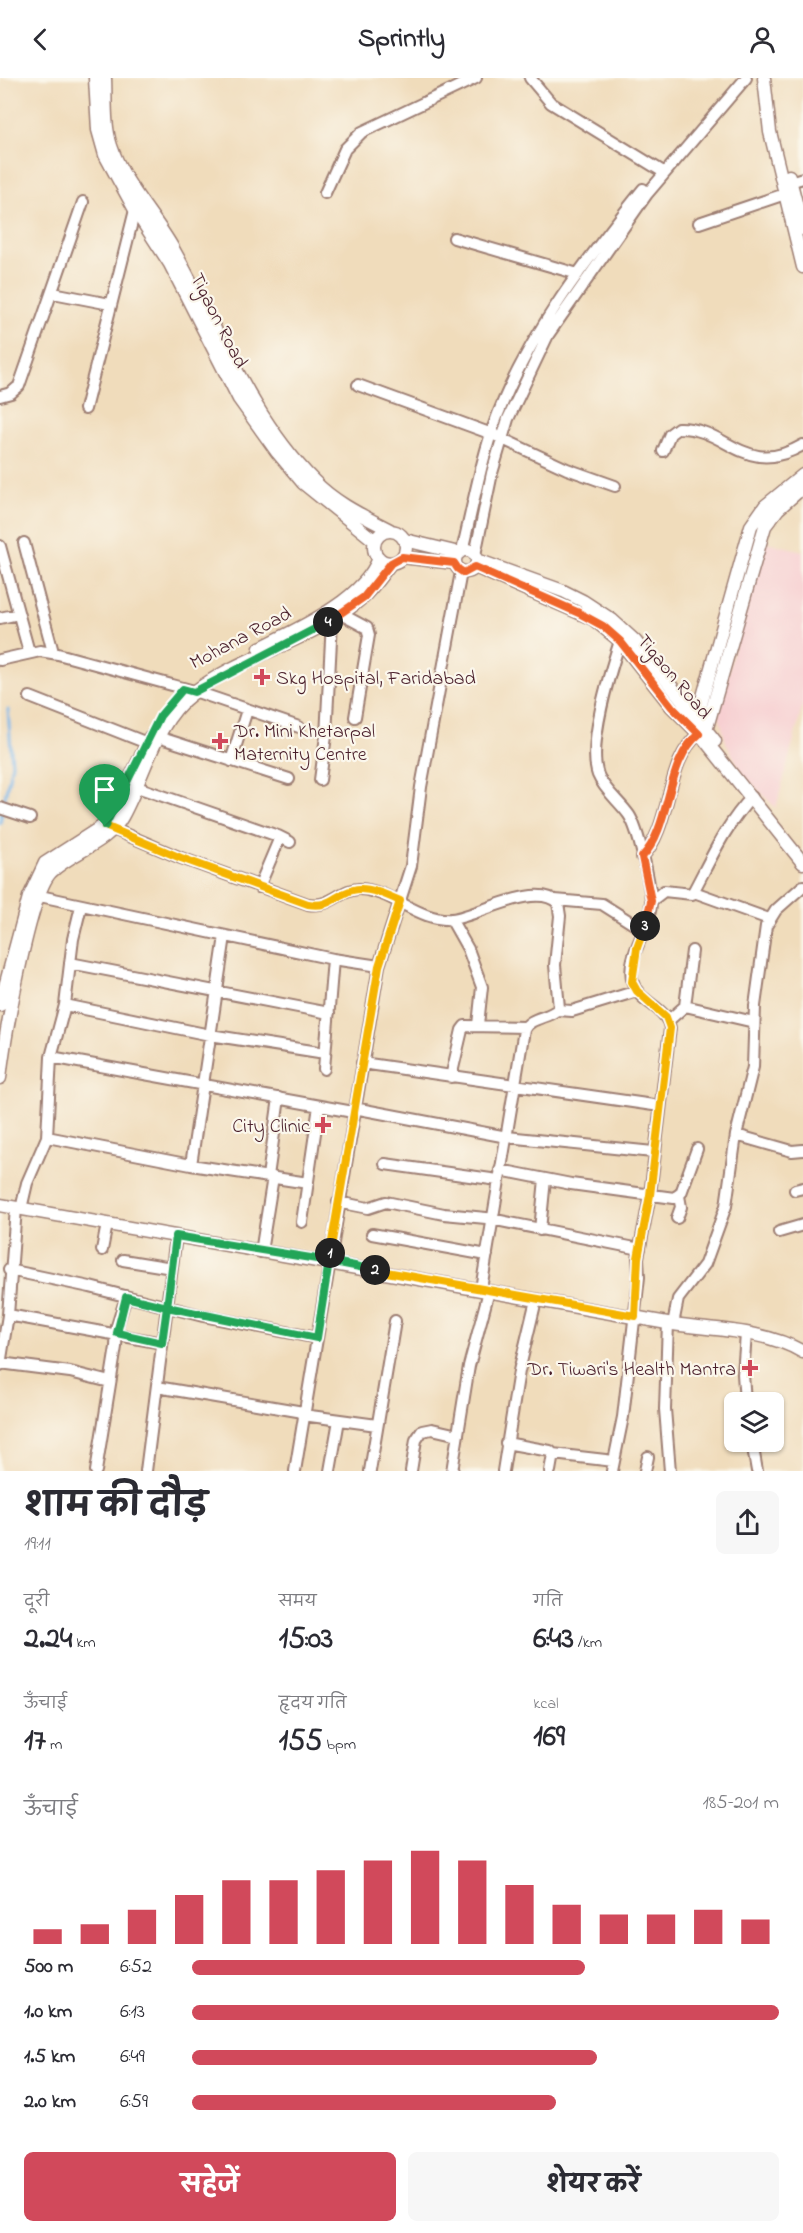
<!DOCTYPE html>
<html lang="hi">
<head>
<meta charset="utf-8">
<style>
  :root { --surface:#fff; --page:#f7f7f7; --text:#2b2b33; --muted:#7c7c81; --accent:#d1495b }
  body { margin:0; font-family:"Indie Flower","Playpen Sans Deva",sans-serif; background:var(--page); color:var(--text); height:100vh; display:flex; flex-direction:column; font-size:22px; white-space:nowrap }
  * { box-sizing:border-box; margin:0 }
  p { font-size:20px; color:var(--muted) }
  .icon { flex:none; width:33px; height:33px; fill:none; stroke:currentColor; stroke-width:2; stroke-linecap:round; stroke-linejoin:round }
  .map { position:relative; height:1393px; overflow:hidden }
  .drawer { display:flex; flex-direction:column; background:var(--surface); flex:1 }
  .drawer>* { flex:none }
  .tools { position:absolute; left:724px; top:1314px; display:grid; gap:12px }
  .tools a { display:grid; place-items:center; width:60px; height:60px; border-radius:9px; background:var(--surface); box-shadow:0 2px 4px #0004; font-size:30px }
  .pin { position:absolute; display:grid; place-items:center; width:51px; height:51px; color:#fff; margin:-62px -26px; border-radius:50% 50% 50% 0; rotate:-45deg; box-shadow:0 0 6px #0007 }
  .pin .icon { rotate:45deg }
  .km { position:absolute; width:30px; height:30px; margin:-15px; border-radius:50%; background:#222; color:#fff; font-size:16px; line-height:30px; text-align:center }
  .round { display:grid; place-items:center; flex:none; width:63px; height:63px; border-radius:9px; background:var(--page) }
  .overview { display:flex; align-items:center; justify-content:space-between; height:102px; padding:0 24px }
  h1 { font-size:33px; font-weight:700; line-height:45px }
  .figures { display:grid; grid-template-columns:repeat(3,1fr); gap:9px; height:102px; padding:6px 24px }
  .figures div { display:grid; align-content:center }
  .figures b { font-size:30px; font-weight:700 }
  .figures small { font-size:16px; font-weight:400 }
  .figures p { font-size:16px }
  .chart { height:168px; padding:12px 24px }
  .chart p { display:flex; justify-content:space-between }
  .chart svg { width:100%; height:108px; margin-top:6px; stroke:var(--accent); stroke-width:6 }
  .button { display:flex; gap:12px; margin-top:auto; padding:12px 24px }
  .button a { flex:1; height:69px; border-radius:9px; background:var(--accent); color:#fff; font-size:24px; font-weight:700; line-height:69px; text-align:center }
  .button a+a { background:var(--page); color:var(--text) }
  ul { padding:0 24px; list-style:none; font-size:20px }
  li { display:grid; grid-template-columns:96px 72px 1fr; align-items:center; height:45px }
  li i { height:15px; border-radius:8px; background:var(--accent) }
  header { display:flex; justify-content:space-between; align-items:center; height:78px; padding:0 24px; background:var(--surface); font-size:27px; font-weight:700 }
  .map>svg:first-child { display:block }
  .built { fill:#f7cfd1 }
  .lines { fill:none; stroke-linecap:round; stroke-linejoin:round }
  .stream { stroke:#77b6eb; stroke-width:3 }
  .minor-casing { stroke:#9d7e73; stroke-width:14 }
  .tertiary-casing { stroke:#9d7e73; stroke-width:15 }
  .minor { stroke:#fff; stroke-width:10 }
  .tertiary { stroke:#fff; stroke-width:12 }
  .split-1-casing { stroke:#fff; stroke-width:12 }
  .split-2-casing { stroke:#fff; stroke-width:12 }
  .split-3-casing { stroke:#fff; stroke-width:12 }
  .split-4-casing { stroke:#fff; stroke-width:12 }
  .split-5-casing { stroke:#fff; stroke-width:12 }
  .split-1 { stroke:#f5b400; stroke-width:8 }
  .split-2 { stroke:#22a559; stroke-width:8 }
  .split-3 { stroke:#f5b400; stroke-width:8 }
  .split-4 { stroke:#f0652b; stroke-width:8 }
  .split-5 { stroke:#22a559; stroke-width:8 }
  .poi-dot { fill:#d1495b; stroke:#fbf7ec; stroke-width:2 }
  .labels { text-anchor:middle; stroke-width:4.5; stroke-linejoin:round; paint-order:stroke }
  .street-label { font-size:20px; fill:#4a1f2b; stroke:#fbf7ec }
  .poi-label { font-size:20px; fill:#4a1f2b; stroke:#fbf7ec; text-anchor:start }
</style>
</head>
<body>
<header><svg class="icon" aria-label="back" viewBox="0 0 24 24"><path d="M15 5l-7 7 7 7"/></svg>Sprintly<svg class="icon" aria-label="person" viewBox="0 0 24 24"><circle cx="12" cy="8" r="4"/><path d="M4 21q1-7 8-7t8 7"/></svg></header>
<div class="map">
<svg width="803" height="1393" viewBox="0 0 803 1393">
  <rect width="100%" height="100%" fill="#fbf7ec"/>
  <filter id="ink" filterUnits="userSpaceOnUse"><feTurbulence type="fractalNoise" baseFrequency=".0167" numOctaves="2"/><feDisplacementMap in="SourceGraphic" scale="12" xChannelSelector="R" yChannelSelector="G"/><feConvolveMatrix kernelMatrix="1 2 1 2 8 2 1 2 1" color-interpolation-filters="sRGB"/></filter>
  <filter id="wash" filterUnits="userSpaceOnUse"><feTurbulence type="fractalNoise" baseFrequency=".008" numOctaves="4" result="noise"/><feDisplacementMap in="SourceGraphic" scale="24" xChannelSelector="R" yChannelSelector="G"/><feGaussianBlur stdDeviation="1.35" result="paint"/><feColorMatrix in="noise" values="0 0 0 0 0 0 0 0 0 0 0 0 0 0 0 0 0 1.4 0 .05"/><feComposite in="paint" operator="in"/></filter>
  <g filter="url(#wash)">
    <rect width="100%" height="100%" fill="#f0dcbb"/>
    <path class="built" d="M 762,463 L 803,473 L 803,626 L 776,730 L 743,697 L 726,665 L 718,634 Z"/>
    <g class="lines">
      <path class="stream" d="M 3,728 L 12,686 L 8,632
        M 0,745 L 2,734"/>
    </g>
  </g>
  <g filter="url(#ink)">
    <g class="lines">
      <defs>
        <path id="minor" d="M 530,0 L 551,25 L 665,95
          M 783,106 L 803,100
          M 325,115 L 345,71 L 362,54 L 476,0
          M 699,145 L 785,116
          M 454,160 L 578,196
          M 53,215 L 110,226
          M 358,307 L 492,356 L 567,391 L 615,408
          M 0,318 L 11,315 L 19,308 L 83,124
          M 85,331 L 135,132
          M 663,373 L 670,356 L 678,350 C 728,349 744,401 803,367
          M 24,465 L 53,574
          M 0,468 L 29,574
          M 462,473 C 473,428 481,380 498,336 C 531,253 587,181 643,111
          M 475,477 L 492,395 L 508,341 L 548,257 L 647,116 L 746,0
          M 341,536 L 367,550 L 369,557 L 355,639
          M 0,540 L 18,536
          M 0,582 L 40,573 L 58,576 L 194,613 L 299,649
          M 30,619 L 147,665
          M 158,659 L 289,701
          M 231,683 L 247,632
          M 320,702 L 326,658 L 332,543
          M 137,709 L 278,758 L 278,764 L 259,809
          M 0,730 L 30,740
          M 106,748 L 181,780 L 308,826 C 332,830 341,810 360,811 C 393,813 420,844 452,841 C 478,838 536,803 558,825 L 560,838 L 555,887 L 559,930 C 550,941 530,938 524,952 L 481,1211
          M 278,758 L 290,764
          M 642,779 C 672,749 665,682 699,656
          M 694,814 L 769,841
          M 40,818 L 333,881
          M 555,822 L 602,826 L 643,852
          M 651,823 L 664,813 L 692,816 C 710,783 725,747 752,719
          M 451,841 L 468,871 L 482,909 L 478,947
          M 70,885 L 329,935
          M 65,927 L 210,957 L 325,975
          M 685,928 L 754,944
          M 558,932 L 572,933 L 637,913
          M 668,943 L 685,928 L 692,873
          M 51,979 L 353,1034
          M 362,985 L 660,1028
          M 324,991 L 333,881 L 379,888
          M 451,999 L 462,952 L 465,948 L 525,949
          M 354,1030 L 507,1059 L 653,1074
          M 736,1057 L 792,1073 L 803,1072
          M 47,1059 L 191,1087 L 308,1105
          M 385,1086 L 498,1102
          M 191,1087 L 225,858
          M 500,1092 L 571,1106 L 674,1120 L 681,1115 L 697,1071
          M 268,1098 L 279,1020
          M 795,1112 L 803,1110
          M 338,1124 L 368,1130 L 386,1124 L 444,1136 L 486,1140 L 640,1171
          M 21,1131 L 27,1105 L 47,1059 L 51,979 L 65,927 L 73,861 L 81,828
          M 677,1140 L 681,1129 L 679,1118
          M 302,1144 L 319,1028
          M 540,1152 L 545,1101
          M 779,1154 L 803,1147
          M 372,1156 L 487,1177
          M 102,1172 L 107,1146
          M 261,1174 L 273,1099
          M 123,1182 L 172,1190
          M 9,1192 L 90,1209 L 203,1238 L 317,1260
          M 8,1237 L 162,1265
          M 668,1245 L 665,1331 L 670,1393
          M 673,1246 L 678,1221 L 705,1186 L 726,1128 L 736,1057 L 753,989 L 755,928 L 766,848 L 776,832 L 803,808
          M 0,1285 L 70,1294 L 110,1304
          M 0,1287 L 8,1237 L 16,1130
          M 157,1309 L 303,1334
          M 745,1324 L 743,1296 L 746,1256
          M 303,1337 L 377,1347
          M 752,1364 L 757,1393
          M 506,1365 L 550,1373 L 553,1376 L 550,1393
          M 553,1376 L 614,1383
          M 96,1393 L 116,1269 L 117,1248 L 126,1219
          M 146,1393 L 176,1158
          M 295,1393 L 379,888 L 411,788 L 421,709 L 461,494
          M 330,1393 L 339,1342
          M 370,1393 L 395,1243
          M 411,1393 L 416,1362 L 422,1353 L 432,1351 L 458,1357
          M 452,1393 L 469,1288 L 489,1213
          M 503,1393 L 519,1293 L 536,1222
          M 612,1393 L 623,1339 L 639,1199 L 638,1180 L 650,1117 L 670,950 C 667,929 638,924 633,905 C 624,877 653,849 651,821 C 649,802 639,752 629,737 C 620,724 604,712 598,697 C 587,666 610,594 620,563
          M 645,1393 L 648,1379"/>
        <path id="tertiary" d="M 95,0 L 98,52 L 105,77 L 135,132 L 170,186 L 239,321 L 277,374 L 303,405 L 375,463
          M 105,0 C 106,22 104,47 111,68 C 123,105 153,136 172,169 C 217,248 249,337 314,403 C 335,425 363,438 390,452
          M 764,0 L 770,54 L 803,189
          M 789,98 L 803,151
          M374 469a16 16 0 1 1 32 0a16 16 0 1 1-32 0Z
          M 405,462 L 459,475
          M455 483a11 11 0 1 1 22 0a11 11 0 1 1-22 0Z
          M 402,479 L 455,485
          M 477,482 L 563,513 L 583,523 L 612,542 L 635,563 L 715,663
          M 475,489 L 593,541 L 620,563 L 672,629 L 704,661 L 803,785
          M 260,570 C 298,551 364,522 379,480
          M 695,647 L 751,448 L 765,428 L 803,397
          M 705,656 L 765,448 L 778,431 L 803,409
          M 0,927 L 29,819 L 45,785 L 109,744 L 150,659
          M 0,1000 C 4,964 29,816 51,794 C 72,774 108,765 122,739 C 145,698 154,644 193,615 C 244,575 313,564 362,520 C 373,510 382,496 391,485
          M 0,1127 L 673,1246 C 715,1252 766,1252 803,1274"/>
      </defs>
      <use href="#minor" class="minor-casing"/>
      <use href="#tertiary" class="tertiary-casing"/>
      <use href="#minor" class="minor"/>
      <use href="#tertiary" class="tertiary"/>
    </g>
  </g>
  <g class="lines" filter="url(#ink)">
    <defs>
      <path id="split-1" d="M 105,748 L 181,780 L 308,826 C 331,830 334,817 353,812 C 367,808 387,817 400,823 L 379,888 L 330,1175"/>
      <path id="split-2" d="M 330,1175 L 329,1183 L 176,1158 L 167,1229 L 126,1219 L 117,1255 L 162,1265 L 167,1229 L 317,1260 L 329,1183 L 375,1192"/>
      <path id="split-3" d="M 375,1192 L 635,1238 L 638,1180 L 650,1117 L 670,950 L 666,939 L 637,913 L 632,904 L 637,870 L 645,848"/>
      <path id="split-4" d="M 328,544 L 364,519 L 391,485 L 402,479 L 454,485 L 458,491 L 464,495 L 475,489 L 579,535 L 603,548 L 620,563 L 672,629 L 699,656 C 665,683 672,748 642,779 L 651,823 L 645,848"/>
      <path id="split-5" d="M 105,748 L 160,638 L 183,611 L 194,614 L 328,544"/>
    </defs>
    <use href="#split-1" class="split-1-casing"/>
    <use href="#split-2" class="split-2-casing"/>
    <use href="#split-3" class="split-3-casing"/>
    <use href="#split-4" class="split-4-casing"/>
    <use href="#split-5" class="split-5-casing"/>
    <use href="#split-1" class="split-1"/>
    <use href="#split-2" class="split-2"/>
    <use href="#split-3" class="split-3"/>
    <use href="#split-4" class="split-4"/>
    <use href="#split-5" class="split-5"/>
  </g>
  <g class="poi-dot">
    <path d="M259 590h6v6h6v6h-6v6h-6v-6h-6v-6h6z"/>
    <path d="M217 654h6v6h6v6h-6v6h-6v-6h-6v-6h6z"/>
    <path d="M320 1038h6v6h6v6h-6v6h-6v-6h-6v-6h6z"/>
    <path d="M747 1281h6v6h6v6h-6v6h-6v-6h-6v-6h6z"/>
  </g>
  <g class="labels">
    <g class="street-label">
      <text transform="translate(220 242) rotate(63)" y="7">Tigaon Road</text>
      <text transform="translate(240 559) rotate(-28)" y="7">Mohana Road</text>
      <text transform="translate(675 598) rotate(50)" y="7">Tigaon Road</text>
    </g>
    <g class="poi-label">
      <text x="276" y="606">Skg Hospital, Faridabad</text>
      <text x="234" y="659">Dr. Mini Khetarpal<tspan x="234" dy="23">Maternity Centre</tspan></text>
      <text x="310" y="1054" text-anchor="end">City Clinic</text>
      <text x="736" y="1297" text-anchor="end">Dr. Tiwari's Health Mantra</text>
    </g>
  </g>
</svg>
<div class="tools">
<a><svg class="icon" aria-label="layers" viewBox="0 0 24 24"><path d="M12 4l9 5-9 5-9-5zM3 14l9 5 9-5"/></svg></a>
</div>
<div class="pin" style="left:105px;top:748px;background:#1e9e55"><svg class="icon" aria-label="arrive" viewBox="0 0 24 24"><path d="M6 21V4h12l-3 4 3 4H6"/></svg></div>
<b class="km" style="left:330px;top:1175px">1</b>
<b class="km" style="left:375px;top:1192px">2</b>
<b class="km" style="left:645px;top:848px">3</b>
<b class="km" style="left:328px;top:544px">4</b>
</div>
<section class="drawer">
<div class="overview"><div><h1>शाम की दौड़</h1><p>19:11</p></div><a class="round"><svg class="icon" aria-label="share" viewBox="0 0 24 24"><path d="M12 15V3M7 8l5-5 5 5M5 13v7h14v-7"/></svg></a></div>
<div class="figures">
<div><p>दूरी</p><b>2.24<small> km</small></b></div>
<div><p>समय</p><b>15:03</b></div>
<div><p>गति</p><b>6:43<small> /km</small></b></div>
</div>
<div class="figures">
<div><p>ऊँचाई</p><b>17<small> m</small></b></div>
<div><p>हृदय गति</p><b>155<small> bpm</small></b></div>
<div><p>kcal</p><b>169</b></div>
</div>
<div class="chart"><p><span>ऊँचाई</span>185–201 m</p>
<svg viewBox="0 0 160 44" preserveAspectRatio="none"><path d="M5 44V38M15 44V36M25 44V30M35 44V24M45 44V18M55 44V18M65 44V14M75 44V10M85 44V6M95 44V10M105 44V20M115 44V28M125 44V32M135 44V32M145 44V30M155 44V34"/></svg>
</div>
<ul>
<li><b>500 m</b>6:52<i style="width:67%"></i></li>
<li><b>1.0 km</b>6:13<i style="width:100%"></i></li>
<li><b>1.5 km</b>6:49<i style="width:69%"></i></li>
<li><b>2.0 km</b>6:59<i style="width:62%"></i></li>
</ul>
<div class="button"><a>सहेजें</a><a>शेयर करें</a></div>
</section>
</body>
</html>
